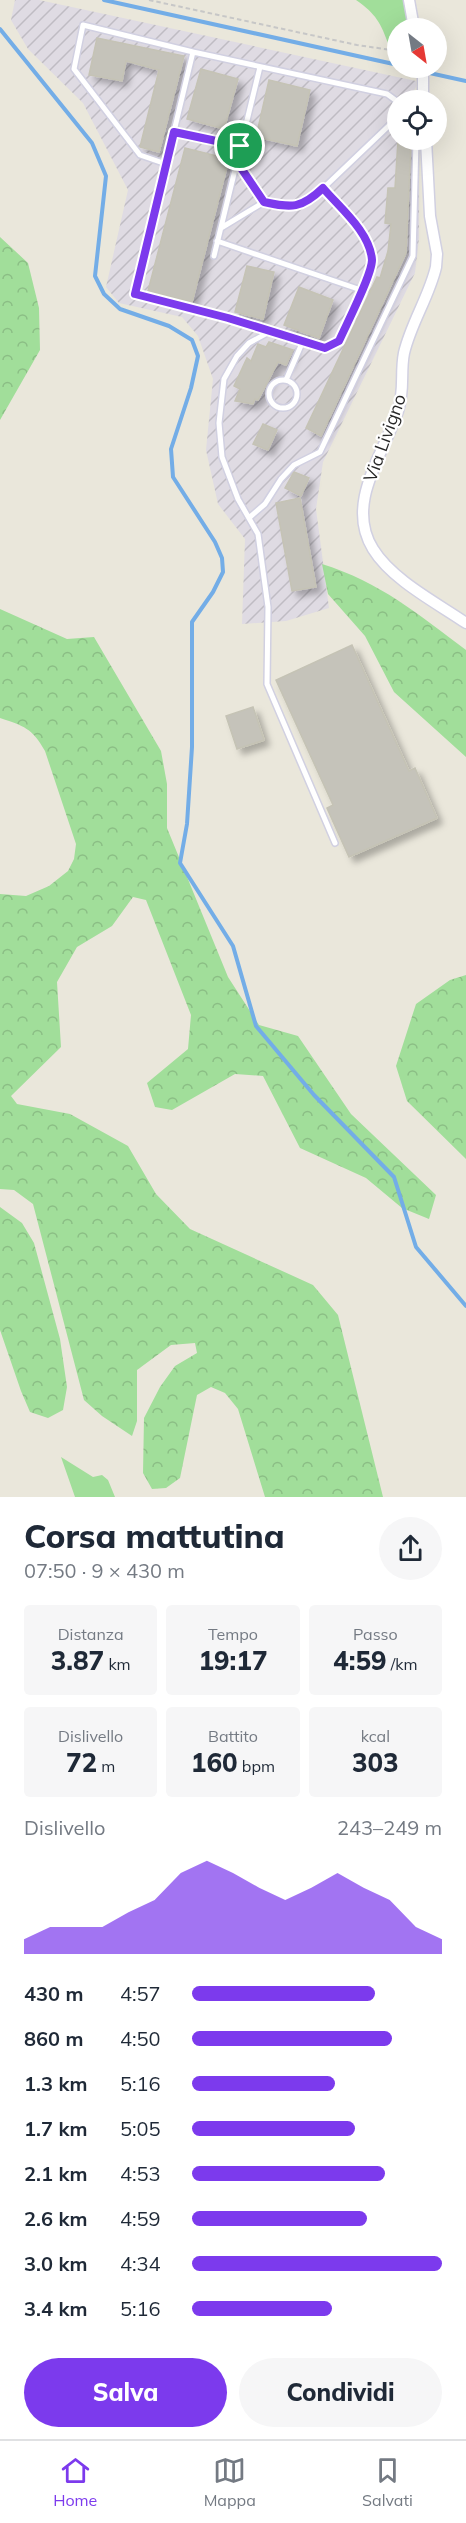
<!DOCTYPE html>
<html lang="it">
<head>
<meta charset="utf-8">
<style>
  :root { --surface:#fff; --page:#f6f6f7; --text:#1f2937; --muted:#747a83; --line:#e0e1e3; --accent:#7c3aed }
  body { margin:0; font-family:Mulish,sans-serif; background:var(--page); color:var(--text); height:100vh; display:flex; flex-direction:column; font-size:22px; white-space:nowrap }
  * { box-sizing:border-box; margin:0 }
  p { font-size:20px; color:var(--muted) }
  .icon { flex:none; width:33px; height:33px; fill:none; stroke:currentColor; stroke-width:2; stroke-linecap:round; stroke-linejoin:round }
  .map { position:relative; height:1497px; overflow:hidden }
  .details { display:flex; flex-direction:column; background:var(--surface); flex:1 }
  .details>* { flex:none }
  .needle { width:39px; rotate:149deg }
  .tools { position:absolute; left:387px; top:18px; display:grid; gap:12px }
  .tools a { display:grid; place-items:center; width:60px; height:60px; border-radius:50%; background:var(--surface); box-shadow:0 6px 24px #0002; font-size:30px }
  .pin { position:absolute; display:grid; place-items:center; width:51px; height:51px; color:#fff; margin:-26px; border:3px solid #fff; border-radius:50%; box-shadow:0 2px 6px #0007 }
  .round { display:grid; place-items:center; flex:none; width:63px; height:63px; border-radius:32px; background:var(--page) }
  .head { display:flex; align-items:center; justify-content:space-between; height:102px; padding:0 24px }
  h1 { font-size:33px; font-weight:800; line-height:45px }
  .stats { display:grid; grid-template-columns:repeat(3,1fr); gap:9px; height:102px; padding:6px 24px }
  .stats div { display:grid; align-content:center; border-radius:6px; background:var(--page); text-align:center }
  .stats b { font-size:26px; font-weight:800 }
  .stats small { font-size:16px; font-weight:400 }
  .stats p { font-size:16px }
  .chart { height:168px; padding:12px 24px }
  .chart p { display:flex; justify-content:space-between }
  .chart svg { width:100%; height:108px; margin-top:6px; fill:var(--accent); opacity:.7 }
  .action { display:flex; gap:12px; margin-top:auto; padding:12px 24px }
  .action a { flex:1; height:69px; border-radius:36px; background:var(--accent); color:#fff; font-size:24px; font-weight:800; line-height:69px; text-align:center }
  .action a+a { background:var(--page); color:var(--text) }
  ul { padding:0 24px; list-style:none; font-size:20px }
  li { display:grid; grid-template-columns:96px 72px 1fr; align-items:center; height:45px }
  li i { height:15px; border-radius:8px; background:var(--accent) }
  .dock { display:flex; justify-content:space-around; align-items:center; height:84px; border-top:2px solid var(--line); background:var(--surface); font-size:16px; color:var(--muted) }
  .dock a { display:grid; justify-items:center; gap:3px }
  .dock .active { color:var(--accent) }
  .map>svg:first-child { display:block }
  .industrial { fill:url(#industrial-furrows) }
  .grass { fill:#a1de9a }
  .forest { fill:url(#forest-crowns) }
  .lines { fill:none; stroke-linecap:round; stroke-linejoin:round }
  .stream { stroke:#73ade7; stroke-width:4 }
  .building { fill:#c5c3ba; stroke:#c5c3b5; stroke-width:1.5; filter:url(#shadow) }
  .lane-casing { stroke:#d1d0e1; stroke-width:8 }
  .street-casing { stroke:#d1d0e1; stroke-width:13 }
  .path { stroke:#c7c7c7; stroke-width:2; stroke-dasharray:4.5 3; stroke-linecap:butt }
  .lane { stroke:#fff; stroke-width:5 }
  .street { stroke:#fff; stroke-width:10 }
  .route-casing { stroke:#fff; stroke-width:12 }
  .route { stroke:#7c3aed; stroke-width:8 }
  .labels { text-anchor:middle; stroke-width:4.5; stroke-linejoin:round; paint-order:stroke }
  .street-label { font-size:18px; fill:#282828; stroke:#fff }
</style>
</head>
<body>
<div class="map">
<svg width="466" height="1497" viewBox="0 0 466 1497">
  <defs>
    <pattern id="industrial-furrows" width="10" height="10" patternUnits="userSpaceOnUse" patternTransform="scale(1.5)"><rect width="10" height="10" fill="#dfdbe3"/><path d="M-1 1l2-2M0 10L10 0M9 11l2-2" fill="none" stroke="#bfbcc3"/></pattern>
    <pattern id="forest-crowns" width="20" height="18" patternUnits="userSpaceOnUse" patternTransform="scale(1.5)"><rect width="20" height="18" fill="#a1de9a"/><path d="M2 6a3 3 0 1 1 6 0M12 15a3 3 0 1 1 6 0" fill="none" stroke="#8bbe85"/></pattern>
    <filter id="shadow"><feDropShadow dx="5.5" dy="5.5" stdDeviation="3" flood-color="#0004"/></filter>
  </defs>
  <rect width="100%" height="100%" fill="#eae7db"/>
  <path class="industrial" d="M 15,0 L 39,0 L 416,81 L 416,87 L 409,99 L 411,100 L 398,100 L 398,140 L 419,140 L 419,238 L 415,273 L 323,462 L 316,509 L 329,608 L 286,621 L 242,624 L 245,539 L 218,504 L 206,450 L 213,379 L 198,336 L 182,317 L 119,303 L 106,287 L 128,190 L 83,103 L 28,49 L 11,20 Z"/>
  <path class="grass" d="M 356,0 L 404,0 L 408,28 L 398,28 L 397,46 L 389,46 C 381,23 376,14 356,0 Z
    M 61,1457 L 93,1477 L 102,1475 L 108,1480 L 115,1497 L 75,1497 Z"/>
  <path class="forest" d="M 0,237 L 28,263 L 39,308 L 40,350 L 0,420 Z
    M 322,564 C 380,582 418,614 466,650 L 466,757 L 394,692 L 365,636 L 328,594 Z
    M 0,609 L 67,639 L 94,637 L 161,751 L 167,784 L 167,828 L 228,977 L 259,1025 L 298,1036 L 351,1114 L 436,1195 L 429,1219 L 402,1208 L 366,1178 L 300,1148 L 263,1076 L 235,1074 L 172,1110 L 155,1107 L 147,1083 L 188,1049 L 191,1015 L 146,900 L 133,897 L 112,926 L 77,947 L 57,982 L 61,1047 L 11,1096 L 17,1104 L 70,1114 L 128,1146 L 156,1194 L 190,1229 L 313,1285 L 338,1315 L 383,1497 L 265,1497 L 238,1409 L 225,1393 L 211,1387 L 197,1395 L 180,1478 L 166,1488 L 152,1489 L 143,1473 L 144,1418 L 160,1387 L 175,1366 L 197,1353 L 195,1343 L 171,1345 L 137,1370 L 137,1421 L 132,1436 L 102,1416 L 84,1400 L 33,1204 L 14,1190 L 0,1189 L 0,894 L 26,896 L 49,886 L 68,871 L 74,859 L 76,844 L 45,751 C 32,728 24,726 0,718 Z
    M 466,975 L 466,1159 L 407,1101 L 396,1066 L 416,1004 L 450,980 Z
    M 0,1207 L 22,1223 L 34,1243 L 60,1339 L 67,1387 L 63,1410 L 48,1418 L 30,1412 L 21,1391 L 0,1330 Z"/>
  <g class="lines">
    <path class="stream" d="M 104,0 L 398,65
      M 0,29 L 92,143 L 106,176 L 95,276 L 104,294 L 120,309 L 169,326 L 192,340 L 198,356 L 191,388 L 171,449 L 173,477 L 215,542 L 222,558 L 223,572 L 213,592 L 192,622 L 192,747 L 187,824 L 180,863 L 233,946 L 256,1026 L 314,1095 L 394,1177 L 416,1247 L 466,1306
      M 407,68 L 466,81"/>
  </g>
  <path class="building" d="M 97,38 L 184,56 L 159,152 L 140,147 L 159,70 L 126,61 L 122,81 L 89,75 Z
    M 201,69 L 238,79 L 224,129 L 187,119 Z
    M 269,80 L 310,90 L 297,146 L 256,137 Z
    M 398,140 L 411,140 L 406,253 L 321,436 L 306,428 L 377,277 L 380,278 L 388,251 L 391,224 L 385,223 L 388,188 L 395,188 Z
    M 185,148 L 229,159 L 192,302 L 148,291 Z
    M 247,266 L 274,272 L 263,319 L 235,312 Z
    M 299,287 L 333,300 L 319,338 L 284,325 Z
    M 269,342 L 293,350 L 286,365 L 278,362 L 258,400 L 255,399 L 253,404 L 235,401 L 240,389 L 234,386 L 247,358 L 251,361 L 258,344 L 266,347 Z
    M 263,424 L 277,430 L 268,450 L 253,444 Z
    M 294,472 L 309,478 L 301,496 L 285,488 Z
    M 300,498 L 316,587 L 292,591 L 276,503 Z
    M 352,645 L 409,771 L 415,768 L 437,818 L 349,857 L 327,808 L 333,805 L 276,680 Z
    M 253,707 L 264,740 L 237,749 L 226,716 Z"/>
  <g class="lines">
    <defs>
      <path id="lane" d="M 174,132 L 240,146
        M 237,161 L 264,202 C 284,206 296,208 314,197 L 398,117
        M 166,164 L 140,155 L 74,69 L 83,25 L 193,52
        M 323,188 C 340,208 370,232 372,260 C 373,275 346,325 339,341 L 325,348 L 228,318 L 135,294 L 193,52 L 387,94 L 398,102
        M 221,228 L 264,202
        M 217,241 L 361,290
        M 214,256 L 260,67
        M 271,331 L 249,343 L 237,356 L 224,379 L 219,423 L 222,457 L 238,499 L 258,534 L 268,607 L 267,684 L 335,843
        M 286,380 L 303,341
        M269 394a14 14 0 1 1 28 0a14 14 0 1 1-28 0Z
        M 250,517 L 265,504 L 281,479 L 294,465 L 320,452 L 413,256 L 416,140"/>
      <path id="street" d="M 409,0 L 414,28
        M 423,68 L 423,100
        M 426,140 L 430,216 L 437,254 L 436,267 C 429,297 411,323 404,353 C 400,373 405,389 398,411 C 383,455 345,504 373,549 C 392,580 437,603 466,623"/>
    </defs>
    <use href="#lane" class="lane-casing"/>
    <use href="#street" class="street-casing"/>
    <path class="path" d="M 149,0 L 357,45 L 398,51"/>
    <use href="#lane" class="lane"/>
    <use href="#street" class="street"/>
  </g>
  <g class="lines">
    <defs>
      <path id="route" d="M 174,132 L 240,146 L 237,162 L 264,202 C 292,208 301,209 323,188 C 340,208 370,232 372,260 C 372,275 346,325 339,341 L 325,348 L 228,318 L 135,294 Z"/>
    </defs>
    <use href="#route" class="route-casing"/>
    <use href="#route" class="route"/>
  </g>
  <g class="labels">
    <g class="street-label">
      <text transform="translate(385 438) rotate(-70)" y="6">Via Livigno</text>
    </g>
  </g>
</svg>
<div class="tools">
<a><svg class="needle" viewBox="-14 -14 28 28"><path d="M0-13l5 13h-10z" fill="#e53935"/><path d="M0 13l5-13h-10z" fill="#747a83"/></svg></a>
<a><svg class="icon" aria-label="locate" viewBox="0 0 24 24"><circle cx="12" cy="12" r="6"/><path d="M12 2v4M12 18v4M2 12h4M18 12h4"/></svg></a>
</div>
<div class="pin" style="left:240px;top:146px;background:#1e9e55"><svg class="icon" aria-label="arrive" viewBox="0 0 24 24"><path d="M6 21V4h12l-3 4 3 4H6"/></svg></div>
</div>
<section class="details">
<div class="head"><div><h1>Corsa mattutina</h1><p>07:50 · 9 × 430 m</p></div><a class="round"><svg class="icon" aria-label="share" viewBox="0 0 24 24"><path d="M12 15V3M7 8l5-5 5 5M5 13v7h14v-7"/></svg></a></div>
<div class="stats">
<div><p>Distanza</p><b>3.87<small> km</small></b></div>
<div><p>Tempo</p><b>19:17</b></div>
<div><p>Passo</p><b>4:59<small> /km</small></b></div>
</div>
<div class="stats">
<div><p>Dislivello</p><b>72<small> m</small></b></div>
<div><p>Battito</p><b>160<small> bpm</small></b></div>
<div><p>kcal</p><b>303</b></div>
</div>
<div class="chart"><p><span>Dislivello</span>243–249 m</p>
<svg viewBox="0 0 160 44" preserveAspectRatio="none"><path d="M0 44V38L10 33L20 33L30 33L40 27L50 22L60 11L70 6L80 11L90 17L100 22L110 17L120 11L130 17L140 22L150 33L160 38V44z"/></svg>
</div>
<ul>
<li><b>430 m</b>4:57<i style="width:73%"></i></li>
<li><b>860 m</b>4:50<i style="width:80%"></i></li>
<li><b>1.3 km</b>5:16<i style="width:57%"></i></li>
<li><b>1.7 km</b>5:05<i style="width:65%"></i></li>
<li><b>2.1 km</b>4:53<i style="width:77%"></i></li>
<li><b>2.6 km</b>4:59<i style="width:70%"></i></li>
<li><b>3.0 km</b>4:34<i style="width:100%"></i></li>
<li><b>3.4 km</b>5:16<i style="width:56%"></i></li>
</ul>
<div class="action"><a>Salva</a><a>Condividi</a></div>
</section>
<nav class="dock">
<a class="active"><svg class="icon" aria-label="home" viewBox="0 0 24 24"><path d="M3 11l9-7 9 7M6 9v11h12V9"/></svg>Home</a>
<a><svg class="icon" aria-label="map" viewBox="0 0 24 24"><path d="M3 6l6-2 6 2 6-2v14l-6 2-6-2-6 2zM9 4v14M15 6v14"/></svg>Mappa</a>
<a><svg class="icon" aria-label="saved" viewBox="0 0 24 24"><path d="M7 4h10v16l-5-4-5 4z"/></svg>Salvati</a>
</nav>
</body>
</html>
